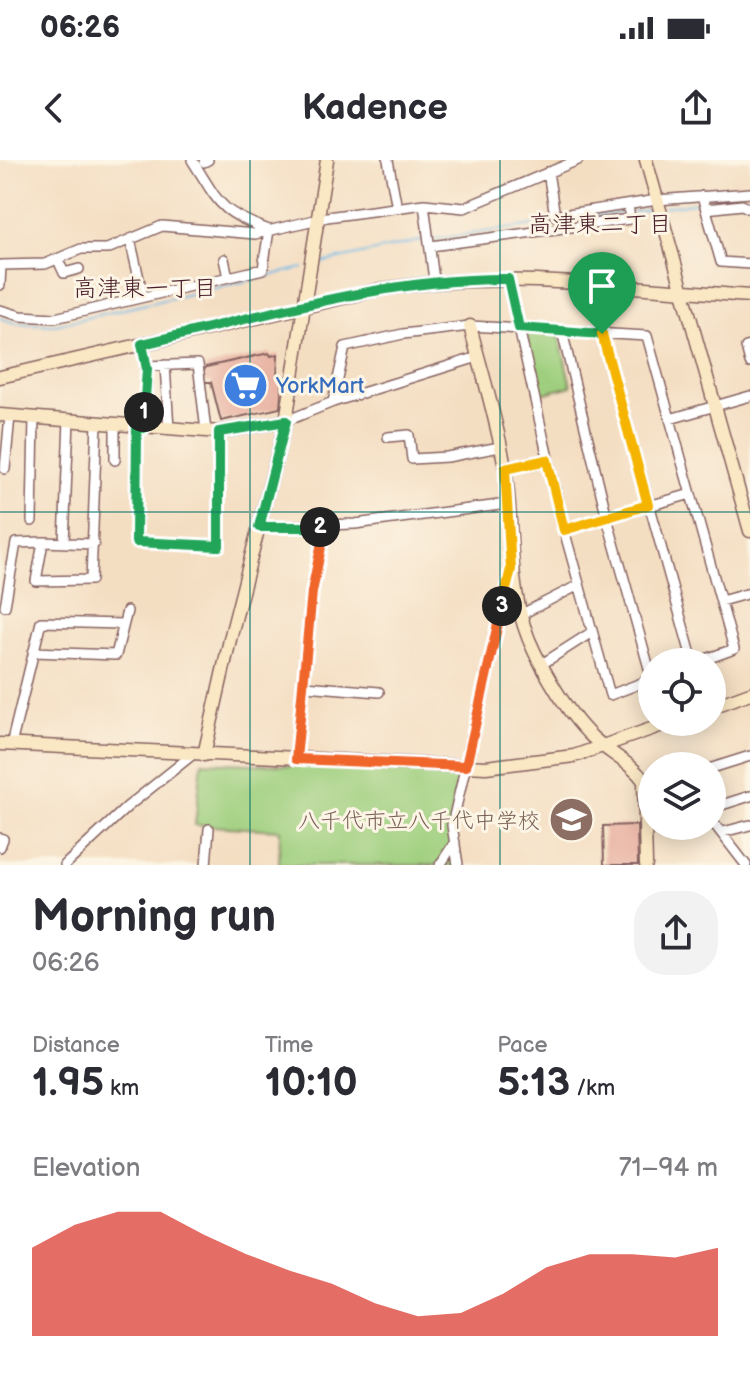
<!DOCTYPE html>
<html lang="en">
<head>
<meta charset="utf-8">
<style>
  :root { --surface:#fff; --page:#f2f2f3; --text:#2b2b33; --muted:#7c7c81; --accent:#d93025 }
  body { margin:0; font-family:"Balsamiq Sans","Klee One",sans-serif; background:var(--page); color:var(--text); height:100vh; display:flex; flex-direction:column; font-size:30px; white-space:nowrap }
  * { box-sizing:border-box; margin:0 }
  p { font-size:26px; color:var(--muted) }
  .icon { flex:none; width:44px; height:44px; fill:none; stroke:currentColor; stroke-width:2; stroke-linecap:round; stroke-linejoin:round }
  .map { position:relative; height:705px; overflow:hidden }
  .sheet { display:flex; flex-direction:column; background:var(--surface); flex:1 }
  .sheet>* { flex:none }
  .buttons { position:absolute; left:638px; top:488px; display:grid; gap:16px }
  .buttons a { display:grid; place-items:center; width:88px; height:88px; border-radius:50%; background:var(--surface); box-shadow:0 4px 20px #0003; font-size:40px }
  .pin { position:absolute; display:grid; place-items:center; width:68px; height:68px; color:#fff; margin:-82px -34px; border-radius:50% 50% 50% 0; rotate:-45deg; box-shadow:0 0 8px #0007 }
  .pin .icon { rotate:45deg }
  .km { position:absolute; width:40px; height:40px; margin:-20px; border-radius:50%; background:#222; color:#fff; font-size:22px; line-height:40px; text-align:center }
  .round { display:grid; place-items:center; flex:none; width:84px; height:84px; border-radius:32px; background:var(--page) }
  .headline { display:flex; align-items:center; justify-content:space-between; height:136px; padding:0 32px }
  h1 { font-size:44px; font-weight:700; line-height:60px }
  .figures { display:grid; grid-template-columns:repeat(3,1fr); gap:12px; height:136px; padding:8px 32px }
  .figures div { display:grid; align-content:center }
  .figures b { font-size:40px; font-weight:700 }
  .figures small { font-size:22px; font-weight:400 }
  .figures p { font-size:22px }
  .chart { height:224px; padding:16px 32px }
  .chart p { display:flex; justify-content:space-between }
  .chart svg { width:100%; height:144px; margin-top:8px; fill:var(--accent); opacity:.7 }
  .status { display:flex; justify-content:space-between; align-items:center; height:56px; padding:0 40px; background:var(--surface); direction:ltr }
  .status svg { height:22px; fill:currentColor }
  header { display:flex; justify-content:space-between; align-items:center; height:104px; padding:0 32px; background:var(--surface); font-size:36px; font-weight:700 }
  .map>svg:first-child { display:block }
  .green { fill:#9fcf7e; stroke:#747754; stroke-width:2 }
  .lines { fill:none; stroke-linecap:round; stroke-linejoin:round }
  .stream { stroke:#6bb7e5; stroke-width:2 }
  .building { fill:#e8b1a1 }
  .street-casing { stroke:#866260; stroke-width:12 }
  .secondary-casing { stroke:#866260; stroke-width:15 }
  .street { stroke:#fff; stroke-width:9 }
  .secondary { stroke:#fae7c3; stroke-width:12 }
  .split-1-casing { stroke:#fff; stroke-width:16 }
  .split-2-casing { stroke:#fff; stroke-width:16 }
  .split-3-casing { stroke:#fff; stroke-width:16 }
  .split-4-casing { stroke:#fff; stroke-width:16 }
  .split-1 { stroke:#22a559; stroke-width:10 }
  .split-2 { stroke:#22a559; stroke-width:10 }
  .split-3 { stroke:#f0652b; stroke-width:10 }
  .split-4 { stroke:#f5b400; stroke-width:10 }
  .grid { fill:none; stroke:#0f766e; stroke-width:2; stroke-opacity:0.55 }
  .labels { text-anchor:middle; stroke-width:6; stroke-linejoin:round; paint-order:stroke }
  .shop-label { font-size:22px; fill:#366cbe; stroke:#fcf5e5; text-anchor:start }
  .education-label { font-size:22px; fill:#785e54; stroke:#fcf5e5; text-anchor:end }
  .neighbourhood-label { font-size:24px; fill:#4a1f2b; stroke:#fcf5e5 }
</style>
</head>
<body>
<div class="status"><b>06:26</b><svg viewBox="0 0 49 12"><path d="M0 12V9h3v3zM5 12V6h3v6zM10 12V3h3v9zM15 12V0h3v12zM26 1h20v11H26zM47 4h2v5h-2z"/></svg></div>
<header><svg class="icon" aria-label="back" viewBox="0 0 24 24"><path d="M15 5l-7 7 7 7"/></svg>Kadence<svg class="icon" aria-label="share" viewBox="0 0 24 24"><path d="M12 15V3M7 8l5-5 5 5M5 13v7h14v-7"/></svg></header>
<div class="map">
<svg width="750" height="705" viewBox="0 0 750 705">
  <rect width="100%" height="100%" fill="#fcf5e5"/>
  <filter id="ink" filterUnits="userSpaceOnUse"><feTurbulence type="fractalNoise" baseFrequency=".0125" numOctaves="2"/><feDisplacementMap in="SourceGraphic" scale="16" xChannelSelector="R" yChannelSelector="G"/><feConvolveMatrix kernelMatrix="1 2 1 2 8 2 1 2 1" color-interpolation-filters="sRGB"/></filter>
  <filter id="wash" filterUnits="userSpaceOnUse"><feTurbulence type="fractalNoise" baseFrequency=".006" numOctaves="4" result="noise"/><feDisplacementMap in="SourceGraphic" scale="32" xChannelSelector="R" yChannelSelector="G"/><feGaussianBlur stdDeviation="1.8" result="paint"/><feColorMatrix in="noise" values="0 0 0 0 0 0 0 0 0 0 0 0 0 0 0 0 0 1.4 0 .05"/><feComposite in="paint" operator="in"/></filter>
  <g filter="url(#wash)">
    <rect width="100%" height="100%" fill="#f4dec2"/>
    <path class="green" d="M 526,172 L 559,175 L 571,226 L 538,235 Z
      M 202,602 L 463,613 L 450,665 L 455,705 L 279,705 L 280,670 L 195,665 Z"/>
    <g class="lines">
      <path class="stream" d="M 708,42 L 750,40
        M 664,47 L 701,42
        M 632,52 L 654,49
        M 434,79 L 626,52
        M 317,104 L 424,80
        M 0,158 L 15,163 L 55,165 L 303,108"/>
    </g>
    <g id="blocks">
      <path class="building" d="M 269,193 L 271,196 L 278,194 L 277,216 L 282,218 L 280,248 L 221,261 L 211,222 L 205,222 L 203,212 L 206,207 Z
        M 637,665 L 638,705 L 604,705 L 603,666 Z"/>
    </g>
  </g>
  <g filter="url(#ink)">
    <use href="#blocks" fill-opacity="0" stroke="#866260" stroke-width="2"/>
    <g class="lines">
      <defs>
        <path id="street" d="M 192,0 C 220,44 218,51 269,70
          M 388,0 L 397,48
          M 204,2 L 208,0
          M 548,12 L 555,56 L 657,40 L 750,33
          M 702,36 L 721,102 L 750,104
          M 424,44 L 434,120
          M 706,49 L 742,45 L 750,49
          M 130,79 L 143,136
          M 431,86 L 630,59 L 628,45
          M 224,99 L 228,117
          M 58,100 L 64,113 L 79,109
          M 508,119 L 564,370 L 610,535 L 652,519 L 607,358 L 562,171
          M 0,125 L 1,105 L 45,104 L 81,89 L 107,89 L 162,66 L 255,74 L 327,57 L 424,44 L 464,48 L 578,0
          M 0,150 L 21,156 L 55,158 L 263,109 L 269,70
          M 602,174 L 693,502
          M 142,184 L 147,209 L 144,268
          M 750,186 L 746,187 L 750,203
          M 165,205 L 169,269
          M 146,206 L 198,204 L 206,271
          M 333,242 L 345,187 L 403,174 L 470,166 L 647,176 L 734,489 L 698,502
          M 670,259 L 750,236
          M 286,261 L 333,242 L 478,197
          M 137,267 L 136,382 L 219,386 L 219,272
          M 388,277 L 409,275 L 412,299 L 447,297 L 500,287
          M 115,300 L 115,265
          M 5,309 L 10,256
          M 505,309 L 547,300
          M 32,361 L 34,257
          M 259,367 L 355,364 L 507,344
          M 564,370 L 691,334
          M 64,383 L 69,260
          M 94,384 L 43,382 L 36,421 L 91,420 L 97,263
          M 721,441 L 750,433
          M 5,446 L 16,383 L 43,382
          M 522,454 L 579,425
          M 33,492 L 116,495 L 127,451
          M 542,504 L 592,472
          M 305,526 L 379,532
          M 11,585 L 41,462 L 123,464
          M 296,599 L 312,432 L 325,367
          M 712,608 L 750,596
          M 712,648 L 750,636
          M 712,661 L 746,705
          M 723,672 L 750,665
          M 0,678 L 3,679 L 0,687
          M 65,705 L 127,647 L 192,595
          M 206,705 L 209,669
          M 440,705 L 455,682
          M 458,705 L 452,665 L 511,409"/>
        <path id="secondary" d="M 646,0 L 750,371
          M 470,166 C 482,213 497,260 505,308 C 515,370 505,434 535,493 C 549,520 567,552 589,574 C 606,592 630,601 644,621 L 646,705
          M 0,217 L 377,130 C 501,109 626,128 750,136
          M 0,255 L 219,272 L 286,261
          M 712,547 L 750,533
          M 0,584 L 486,607 L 574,596 L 671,562
          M 204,595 L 231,475 L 286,261 L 327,0"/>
      </defs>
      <use href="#street" class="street-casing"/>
      <use href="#secondary" class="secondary-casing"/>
      <use href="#street" class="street"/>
      <use href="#secondary" class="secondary"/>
    </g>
  </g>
  <g class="lines" filter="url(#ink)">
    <defs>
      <path id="split-1" d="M 144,252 L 147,209 L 142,184 C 263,156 384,118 508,119 L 519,168 L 602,174"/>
      <path id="split-2" d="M 144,252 L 144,268 L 137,267 L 136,382 L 219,386 L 219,272 L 286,261 L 259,367 L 320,367"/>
      <path id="split-3" d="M 320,367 L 325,367 L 312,432 L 296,599 L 466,606 L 502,446"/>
      <path id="split-4" d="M 502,446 L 511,409 L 505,309 L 547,300 L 564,370 L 648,345 L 602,174"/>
    </defs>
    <use href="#split-1" class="split-1-casing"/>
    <use href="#split-2" class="split-2-casing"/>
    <use href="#split-3" class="split-3-casing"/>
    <use href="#split-4" class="split-4-casing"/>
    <use href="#split-1" class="split-1"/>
    <use href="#split-2" class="split-2"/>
    <use href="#split-3" class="split-3"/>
    <use href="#split-4" class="split-4"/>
  </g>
  <path class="grid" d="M 250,0 L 250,705M 500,0 L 500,705M 0,352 L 750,352"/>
  <defs>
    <symbol id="supermarket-disc" viewBox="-11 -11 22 22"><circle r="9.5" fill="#3f7fe0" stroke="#fcf5e5"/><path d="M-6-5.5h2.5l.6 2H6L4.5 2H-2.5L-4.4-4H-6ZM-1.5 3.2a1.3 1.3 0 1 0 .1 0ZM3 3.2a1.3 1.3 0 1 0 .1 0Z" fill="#fff"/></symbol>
    <symbol id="school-disc" viewBox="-11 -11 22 22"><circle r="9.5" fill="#8d6e63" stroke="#fcf5e5"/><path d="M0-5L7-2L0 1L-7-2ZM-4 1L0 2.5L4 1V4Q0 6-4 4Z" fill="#fff"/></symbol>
  </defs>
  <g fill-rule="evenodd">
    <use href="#supermarket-disc" x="220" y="200" width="51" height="51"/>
    <use href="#school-disc" x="546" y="634" width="51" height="51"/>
  </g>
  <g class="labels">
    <g class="shop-label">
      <text x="276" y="233">YorkMart</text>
    </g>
    <g class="education-label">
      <text x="540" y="668">八千代市立八千代中学校</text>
    </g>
    <g class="neighbourhood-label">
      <text x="600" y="72">高津東二丁目</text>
      <text x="145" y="136">高津東一丁目</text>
    </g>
  </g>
</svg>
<div class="buttons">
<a><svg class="icon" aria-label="locate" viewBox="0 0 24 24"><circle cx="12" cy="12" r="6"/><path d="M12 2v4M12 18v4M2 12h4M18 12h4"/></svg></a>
<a><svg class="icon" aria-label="layers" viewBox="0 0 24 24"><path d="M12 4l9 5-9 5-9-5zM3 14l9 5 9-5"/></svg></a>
</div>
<div class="pin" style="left:602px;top:174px;background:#1e9e55"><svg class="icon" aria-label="arrive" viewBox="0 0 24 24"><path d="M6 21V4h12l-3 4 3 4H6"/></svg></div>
<b class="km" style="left:144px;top:252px">1</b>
<b class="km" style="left:320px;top:367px">2</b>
<b class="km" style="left:502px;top:446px">3</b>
</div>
<section class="sheet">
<div class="headline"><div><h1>Morning run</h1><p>06:26</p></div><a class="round"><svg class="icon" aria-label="share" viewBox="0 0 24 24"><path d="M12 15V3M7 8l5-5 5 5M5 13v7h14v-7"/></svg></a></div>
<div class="figures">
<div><p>Distance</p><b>1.95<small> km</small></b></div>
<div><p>Time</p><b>10:10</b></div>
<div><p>Pace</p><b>5:13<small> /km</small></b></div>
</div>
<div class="chart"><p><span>Elevation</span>71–94 m</p>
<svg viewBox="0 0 160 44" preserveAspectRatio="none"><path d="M0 44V17L10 10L20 6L30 6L40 13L50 19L60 24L70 28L80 34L90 38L100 37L110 31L120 23L130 19L140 19L150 20L160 17V44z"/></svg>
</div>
</section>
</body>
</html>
